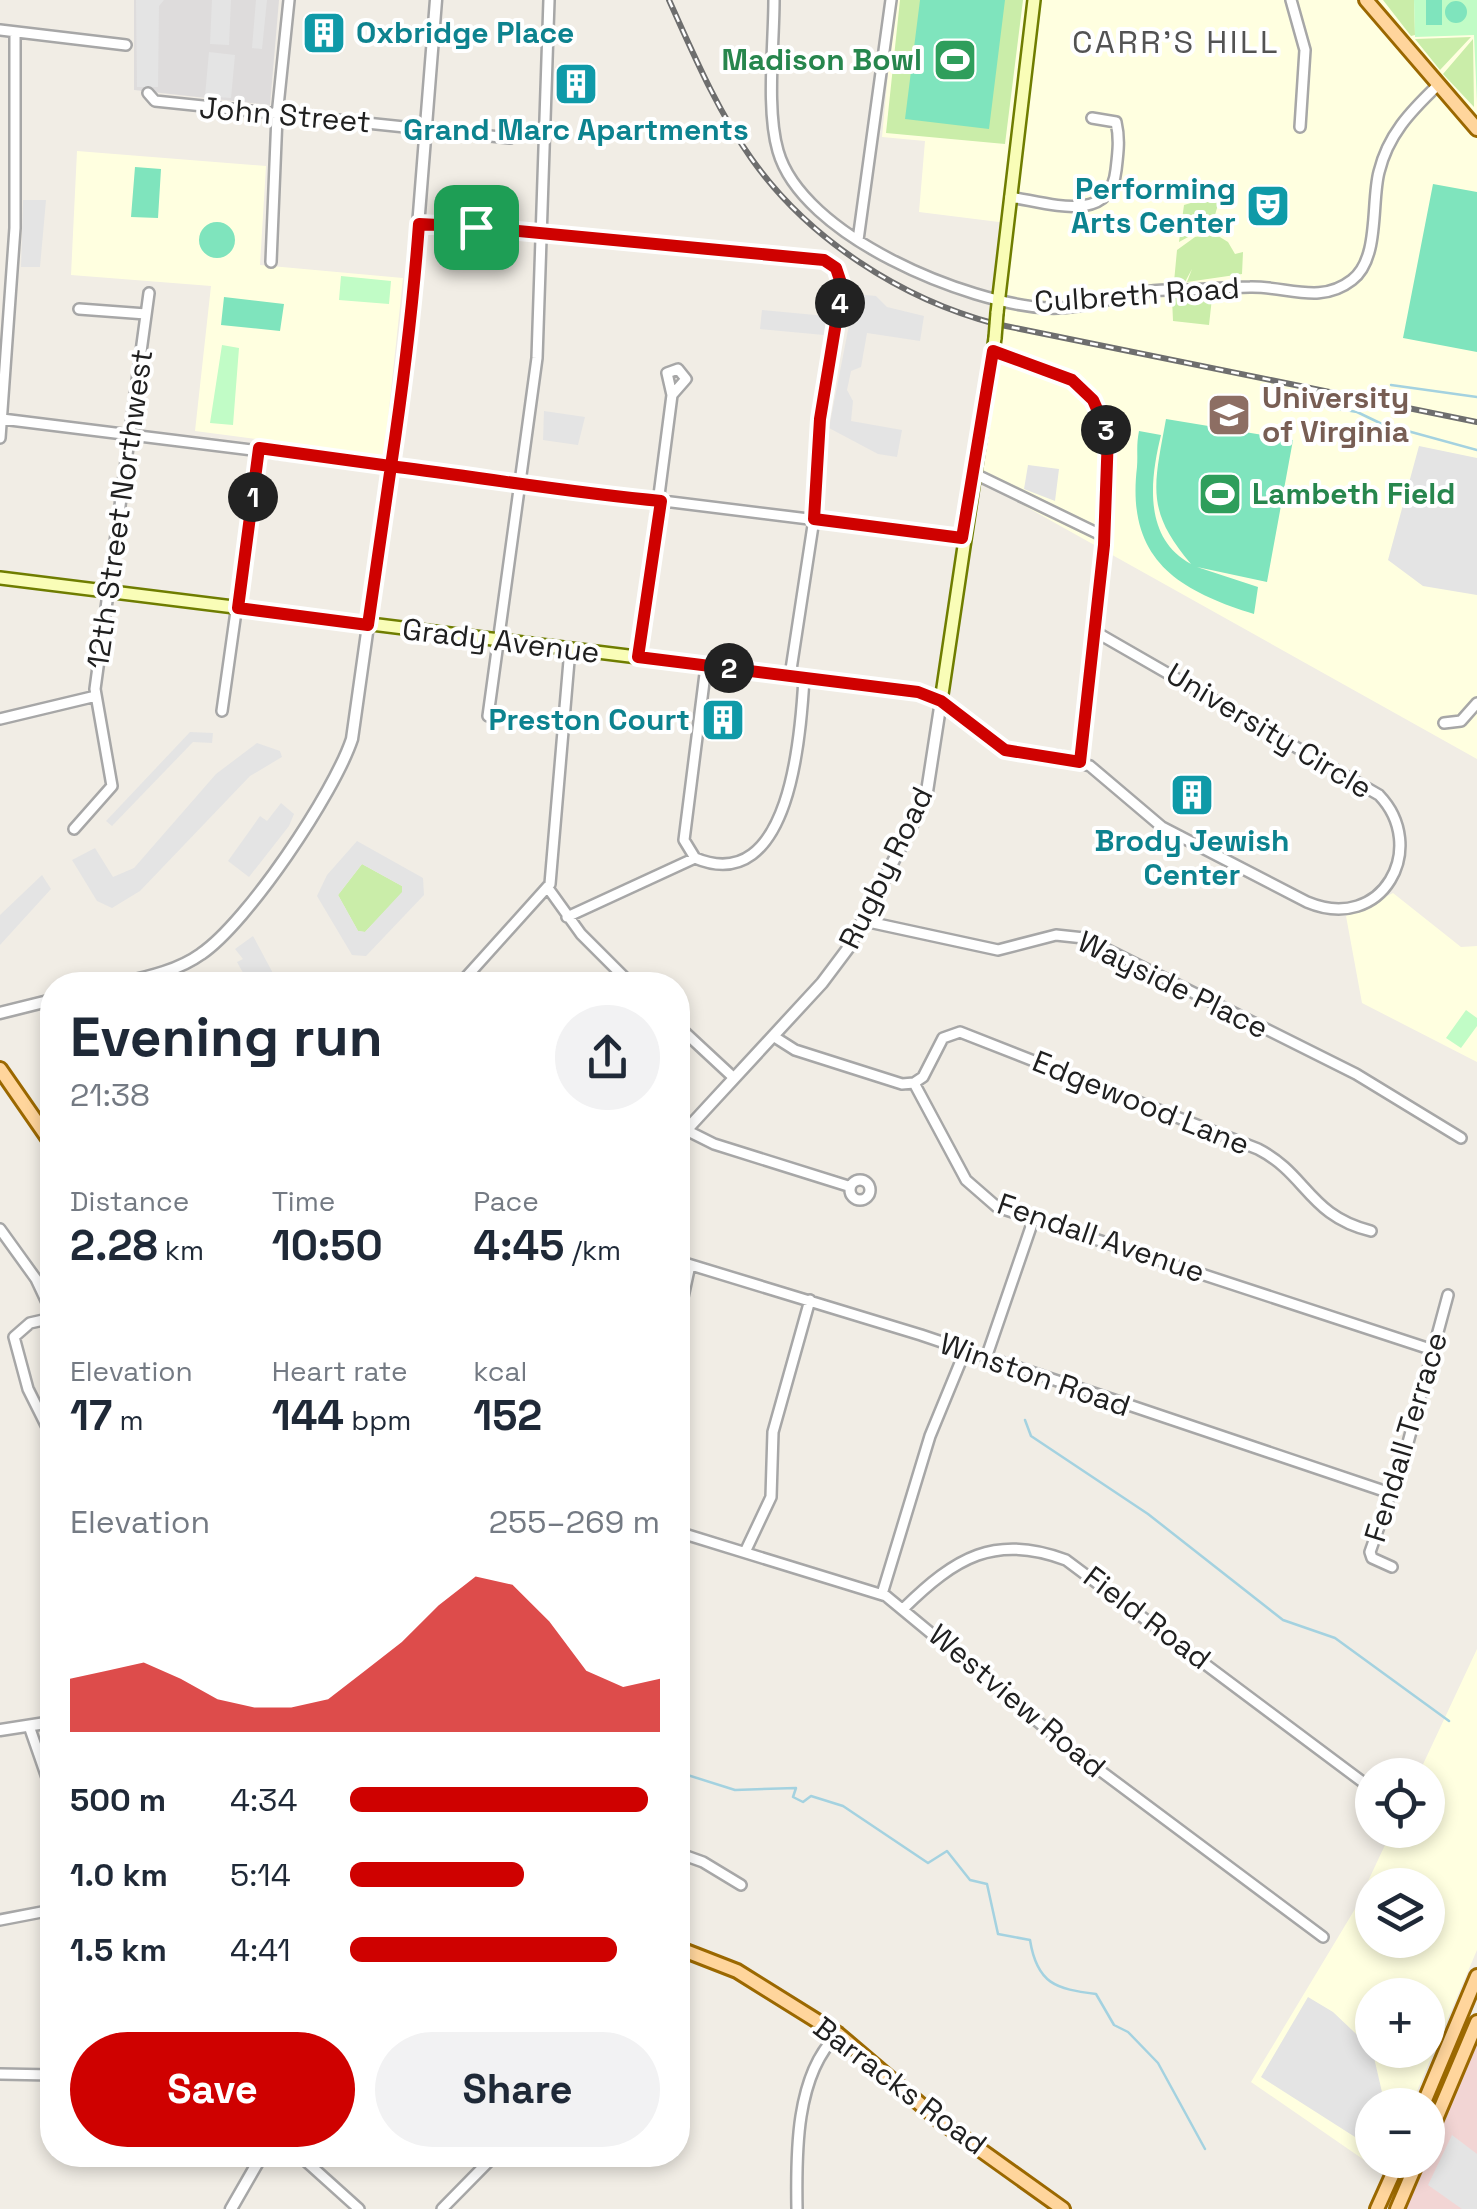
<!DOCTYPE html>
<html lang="en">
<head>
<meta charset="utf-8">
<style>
  :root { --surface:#fff; --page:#f2f2f3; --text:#1f2937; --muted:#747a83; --accent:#cf0100 }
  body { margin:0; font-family:"Space Grotesk",sans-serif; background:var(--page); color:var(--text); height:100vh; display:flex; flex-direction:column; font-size:38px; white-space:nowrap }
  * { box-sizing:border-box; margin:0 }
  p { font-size:32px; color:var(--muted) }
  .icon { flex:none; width:55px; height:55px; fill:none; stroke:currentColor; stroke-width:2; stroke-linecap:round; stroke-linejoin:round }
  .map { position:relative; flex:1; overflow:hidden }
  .side { position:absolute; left:40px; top:972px; width:650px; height:1195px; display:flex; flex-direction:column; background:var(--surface); border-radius:40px; box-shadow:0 5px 15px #0003 }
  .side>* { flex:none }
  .tools { position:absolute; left:1355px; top:1758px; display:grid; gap:20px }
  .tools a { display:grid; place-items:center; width:90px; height:90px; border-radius:50%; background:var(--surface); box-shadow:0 5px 15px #0003; font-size:50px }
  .pin { position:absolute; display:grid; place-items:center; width:85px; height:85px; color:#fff; margin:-42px; border-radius:20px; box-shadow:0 5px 15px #0006 }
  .km { position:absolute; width:50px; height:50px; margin:-25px; border-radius:50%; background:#222; color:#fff; font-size:28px; line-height:50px; text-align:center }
  .round { display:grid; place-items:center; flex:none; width:105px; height:105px; border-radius:52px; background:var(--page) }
  .summary { display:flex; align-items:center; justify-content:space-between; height:170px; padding:0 30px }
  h1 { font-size:55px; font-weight:600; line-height:75px }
  .metrics { display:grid; grid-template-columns:repeat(3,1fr); gap:15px; height:170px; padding:10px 30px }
  .metrics div { display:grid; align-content:center }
  .metrics b { font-size:42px; font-weight:600 }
  .metrics small { font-size:28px; font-weight:400 }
  .metrics p { font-size:28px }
  .chart { height:280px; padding:20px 30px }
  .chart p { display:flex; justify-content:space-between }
  .chart svg { width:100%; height:180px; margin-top:10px; fill:var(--accent); opacity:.7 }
  .action { display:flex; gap:20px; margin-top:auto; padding:20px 30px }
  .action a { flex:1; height:115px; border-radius:60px; background:var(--accent); color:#fff; font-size:40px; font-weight:600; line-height:115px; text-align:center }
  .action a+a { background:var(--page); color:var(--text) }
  ul { padding:0 30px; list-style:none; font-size:32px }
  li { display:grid; grid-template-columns:160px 120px 1fr; align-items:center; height:75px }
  li i { height:25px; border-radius:12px; background:var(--accent) }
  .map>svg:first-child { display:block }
  .residential { fill:#dedcdc }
  .commercial { fill:#f2d5d4 }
  .education { fill:#ffffe0; fill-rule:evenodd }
  .grass { fill:#caeda9 }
  .park { fill:#c1fcc6 }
  .pitch { fill:#7fe4bd }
  .parking { fill:#e4e4e4; fill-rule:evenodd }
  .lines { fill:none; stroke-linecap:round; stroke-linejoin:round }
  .stream { stroke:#a4d2e0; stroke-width:2.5 }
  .minor-casing { stroke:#a7a7a7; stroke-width:14 }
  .tertiary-casing { stroke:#a7a7a7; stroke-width:15 }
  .secondary-casing { stroke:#6f7d00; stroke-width:16 }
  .primary-casing { stroke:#9b6800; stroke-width:18 }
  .minor { stroke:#fff; stroke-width:9 }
  .tertiary { stroke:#fff; stroke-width:10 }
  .secondary { stroke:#f9fdb7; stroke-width:11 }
  .primary { stroke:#ffd59c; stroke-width:12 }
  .rail-casing { stroke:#6e6e6e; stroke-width:6 }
  .rail { stroke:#fff; stroke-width:2.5; stroke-dasharray:8; stroke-linecap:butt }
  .secondary-bridge-casing { stroke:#6f7d00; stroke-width:16; stroke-linecap:butt }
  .secondary-bridge { stroke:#f9fdb7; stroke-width:11 }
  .route-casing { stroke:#fff; stroke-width:20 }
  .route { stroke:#cf0100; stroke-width:12 }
  .labels { text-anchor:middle; stroke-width:8; stroke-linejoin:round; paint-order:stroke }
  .culture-label { font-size:30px; font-weight:bold; fill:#0d838f; stroke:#fff }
  .leisure-label { font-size:30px; font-weight:bold; fill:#27864d; stroke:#fff; text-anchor:end }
  .street-label { font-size:30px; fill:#202020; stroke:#fff }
  .education-label { font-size:30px; font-weight:bold; fill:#785e54; stroke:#fff; text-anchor:start }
  .neighbourhood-label { font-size:32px; letter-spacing:2.5px; fill:#535353; stroke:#fff }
</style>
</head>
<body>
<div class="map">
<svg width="1477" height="2209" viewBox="0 0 1477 2209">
  <rect width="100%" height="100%" fill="#f1ede5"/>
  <path class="residential" d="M 134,0 L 279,0 L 270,105 L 134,90 Z"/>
  <path class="commercial" d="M 1477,2021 L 1477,2209 L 1400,2209 L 1420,2160 L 1428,2160 L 1428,2141 Z"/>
  <path class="education" d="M 895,0 L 1477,0 L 1477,759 L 971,476 L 1007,223 L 919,212 L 925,141 L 882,137 Z
    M 77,151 L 266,166 L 260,265 L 403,278 L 384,456 L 195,431 L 211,286 L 71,275 Z
    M 1393,893 L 1461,947 L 1477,946 L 1477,1062 L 1362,1003 L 1346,916 Z
    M 1477,1649 L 1477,1950 L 1411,2105 L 1372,2105 L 1372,2160 L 1388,2160 L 1383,2173 L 1251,2082 L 1355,1909 L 1392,1830 L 1428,1830 L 1428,1775 L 1418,1775 ZM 1372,1885 L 1428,1885 L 1428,1940 L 1372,1940 ZM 1372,1995 L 1428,1995 L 1428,2050 L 1372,2050 Z"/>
  <path class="grass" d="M 900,0 L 1023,0 L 1005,144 L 886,133 Z
    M 1383,0 L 1414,0 L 1415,35 L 1411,36 Z
    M 1471,37 L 1440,70 L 1415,39 Z
    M 1473,39 L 1474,107 L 1443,74 Z
    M 1221,194 L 1215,215 L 1231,235 L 1201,230 L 1179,242 L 1184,205 Z
    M 1215,234 L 1228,242 L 1235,254 L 1243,252 L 1242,274 L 1187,282 L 1192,269 L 1185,282 L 1174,282 L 1177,250 L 1195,237 Z
    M 1172,298 L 1212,298 L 1209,325 L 1173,321 Z
    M 362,864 L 402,886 L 402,893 L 365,932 L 358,931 L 338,895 Z"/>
  <path class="park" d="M 1414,0 L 1477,0 L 1477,103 L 1474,35 L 1415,37 Z
    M 341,276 L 391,281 L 389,304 L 339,300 Z
    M 222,345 L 239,348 L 233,425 L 210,423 Z
    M 1466,1010 L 1477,1018 L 1477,1026 L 1461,1048 L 1446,1038 Z"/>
  <path class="pitch" d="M 920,0 L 1005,0 L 989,129 L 905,119 Z
    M 1426,0 L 1442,0 L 1442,25 L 1426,25 Z
    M1445 12a11 11 0 1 1 22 0a11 11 0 1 1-22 0Z
    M 135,167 L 161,169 L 158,218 L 131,217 Z
    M 1433,184 L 1477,192 L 1477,352 L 1403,338 Z
    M199 240a18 18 0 1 1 36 0a18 18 0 1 1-36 0Z
    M 224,297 L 284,304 L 280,331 L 221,325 Z
    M 1166,419 L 1293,440 L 1267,582 L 1197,567 L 1258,587 L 1254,614 C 1177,590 1126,559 1137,467 C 1138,453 1136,446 1139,431 L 1161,435 C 1150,480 1143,538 1191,564 C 1145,510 1154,486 1166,419 Z"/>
  <path class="parking" d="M 136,0 L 164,0 L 159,6 L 158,87 L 137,87 Z
    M 212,0 L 231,0 L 229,45 L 210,44 Z
    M 256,0 L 267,0 L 262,49 L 252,48 Z
    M 209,52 L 235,55 L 231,98 L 205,96 Z
    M 23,200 L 46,200 L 40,267 L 21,267 Z
    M 855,294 L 876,296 L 887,307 L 924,316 L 920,341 L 867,333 L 861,367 L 851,371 L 847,390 L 853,401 L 851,421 L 902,430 L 897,457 L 878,454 L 829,428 Z
    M 762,310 L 826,316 L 824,335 L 760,329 Z
    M 544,411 L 585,417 L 578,445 L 543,440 Z
    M 1419,446 L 1477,458 L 1477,595 L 1423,586 L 1388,560 Z
    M 1028,465 L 1059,469 L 1055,501 L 1024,489 Z
    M 190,732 L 213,733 L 212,743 L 193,742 L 112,826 L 106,821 Z
    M 257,743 L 280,751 L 282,757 L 250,776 L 140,891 L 112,908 L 97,901 L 72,860 L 95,848 L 113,877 L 134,868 L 216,774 Z
    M 281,803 L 294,814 L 289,826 L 249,877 L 228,861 L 260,816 L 267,821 Z
    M 357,841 L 423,878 L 424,895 L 366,956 L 352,955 L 317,896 L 327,875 ZM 362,864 L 402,886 L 402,892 L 365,932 L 358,931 L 338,895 Z
    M 42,875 L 51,889 L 0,945 L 0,915 Z
    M 253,936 L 276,979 L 275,985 L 241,985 L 247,980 L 237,962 L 243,959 L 235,949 Z
    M 1308,1997 L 1333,2012 L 1372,2049 L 1385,2105 L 1372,2105 L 1372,2134 L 1366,2144 L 1261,2077 Z
    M 1452,2135 L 1477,2154 L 1477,2209 L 1462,2209 L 1428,2185 Z"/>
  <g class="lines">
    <path class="stream" d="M 1391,385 L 1477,397
      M 1317,405 L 1357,412 L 1382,424 L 1477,450
      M 1025,1420 L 1031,1436 L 1148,1514 L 1283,1620 L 1335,1638 L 1449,1721
      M 678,1772 L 735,1790 L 796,1788 L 793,1797 L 803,1802 L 811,1796 L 843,1806 L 928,1863 L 947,1851 L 970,1880 L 987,1884 L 998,1934 L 1030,1940 C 1037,1984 1056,1989 1096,1994 L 1114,2025 L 1128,2032 L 1158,2063 L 1205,2149"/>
    <defs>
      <path id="minor" d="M 774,0 C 774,44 766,110 778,151 C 802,236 967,304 1048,308 C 1089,310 1127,290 1167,290 C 1195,291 1223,287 1250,287 C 1287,286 1320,305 1352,280 C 1380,259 1371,202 1379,172 C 1388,135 1410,112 1437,86
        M 1291,0 L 1305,50 L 1300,127
        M 0,30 L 126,45
        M 148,93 L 155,101 L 510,138
        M 1010,197 C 1049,203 1110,225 1116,170 C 1118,153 1120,139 1116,122 L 1092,118
        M 419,224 L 824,260 L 836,268 L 842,286 L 824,389 L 814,519 L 790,676
        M 858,240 L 891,0
        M 271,262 L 277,116 L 289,0
        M 79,309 L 146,314
        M 993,351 L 1072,380 L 1093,400 L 1107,434 L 1104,545 L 1080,762
        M 2,419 L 962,538
        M 0,438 L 15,228 L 15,33
        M 973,473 L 1105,537
        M 638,657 L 672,395 L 686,379 L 678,369 L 667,373 L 672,395
        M 706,666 L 684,840 L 695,858 C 791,898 801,732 804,678
        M 941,701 L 1005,750 L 1059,756 L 1090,766 L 1162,827 L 1307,902 C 1383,934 1429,847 1379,795 L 1094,631
        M 222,711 L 259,448
        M 488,716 L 537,358 L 549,0
        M 0,719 L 96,696
        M 1444,723 L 1461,721 L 1477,703
        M 74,829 L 112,786 L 95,689 L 149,293
        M 548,888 L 581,934 L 632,985
        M 567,917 L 695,858
        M 864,921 L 998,950 L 1056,935 L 1084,938 L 1356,1074 L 1461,1138
        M 459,985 L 550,884 L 570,649
        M 678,1026 L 734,1078
        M 773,1036 L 795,1050 L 902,1084 L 914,1083
        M 914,1083 L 966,1180 L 997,1207 L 1433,1350
        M 914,1083 L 923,1077 L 943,1038 L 960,1032 L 1258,1149 C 1307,1174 1309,1216 1371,1231
        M 686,1130 L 714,1144 L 848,1186
        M850 1190a10 10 0 1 1 20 0a10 10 0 1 1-20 0Z
        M 0,1229 L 36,1279 L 52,1313
        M 678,1261 L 921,1335 L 1390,1493
        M 52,1318 L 30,1323 L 14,1337 L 28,1389 L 52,1437
        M 678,1320 L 690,1265
        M 986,1358 L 1033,1221
        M 678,1532 L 886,1596 L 1066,1745 L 1323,1937
        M 746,1550 L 771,1497 L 773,1432 L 810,1300
        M 1392,1567 L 1372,1558 L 1370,1552 L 1406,1450 L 1448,1295
        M 882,1594 L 930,1436 L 965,1351
        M 904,1608 C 955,1558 995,1533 1066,1560 L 1372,1789
        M 29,1726 L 52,1792
        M 678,1853 L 703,1862 L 741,1885
        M 0,1920 L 52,1910
        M 0,2074 L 52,2075
        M 299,2155 L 359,2209
        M 442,2209 L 495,2155
        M 797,2209 C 796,2155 795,2074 838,2034"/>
      <path id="tertiary" d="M 113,985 C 143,978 176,972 201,954 C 248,922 334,793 352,739 L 410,327 L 436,0
        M 0,1013 L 52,1000
        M 678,1139 L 822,983 L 849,947 L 926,798 L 941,701
        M 0,1730 L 52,1722
        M 231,2209 L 262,2155"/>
      <path id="secondary" d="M 997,313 L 1034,0
        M 0,578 L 790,676 L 918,693 L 941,701 L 995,338"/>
      <path id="primary" d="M 1366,0 L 1477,129
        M 0,1069 L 52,1144
        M 678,1948 L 737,1971 L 838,2034 L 940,2121 L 1063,2209
        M 1423,2105 L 1477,1976
        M 1428,2138 L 1477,2022
        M 1377,2209 L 1399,2160
        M 1397,2209 L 1418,2160"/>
    </defs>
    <use href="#minor" class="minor-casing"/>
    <use href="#tertiary" class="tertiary-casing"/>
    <use href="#secondary" class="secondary-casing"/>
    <use href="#primary" class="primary-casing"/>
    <use href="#minor" class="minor"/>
    <use href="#tertiary" class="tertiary"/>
    <use href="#secondary" class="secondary"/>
    <use href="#primary" class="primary"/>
    <defs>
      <path id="rail" d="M 669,0 C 693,53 717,110 751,158 C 808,239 901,299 996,324 L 1477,422"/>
    </defs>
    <use href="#rail" class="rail-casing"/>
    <use href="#rail" class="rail"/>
    <defs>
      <path id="secondary-bridge" d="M 995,338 L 997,313"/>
    </defs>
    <use href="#secondary-bridge" class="secondary-bridge-casing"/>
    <use href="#secondary-bridge" class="secondary-bridge"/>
  </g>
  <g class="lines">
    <defs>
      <path id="route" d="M 476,227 L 419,224 C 413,305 403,386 391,466 L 368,625 L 238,608 L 259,448 L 383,465 L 397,467 C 485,478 573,493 661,501 L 638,657 L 918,692 L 941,701 L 1005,750 L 1080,762 L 1104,545 L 1108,434 L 1093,400 L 1072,380 L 993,351 L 962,538 L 814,519 L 820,419 L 842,286 L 836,268 L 824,260 L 476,227"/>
    </defs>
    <use href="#route" class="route-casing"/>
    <use href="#route" class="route"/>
  </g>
  <defs>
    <symbol id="building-square" viewBox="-11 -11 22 22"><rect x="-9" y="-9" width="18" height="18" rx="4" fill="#0f9aa8" stroke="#fff"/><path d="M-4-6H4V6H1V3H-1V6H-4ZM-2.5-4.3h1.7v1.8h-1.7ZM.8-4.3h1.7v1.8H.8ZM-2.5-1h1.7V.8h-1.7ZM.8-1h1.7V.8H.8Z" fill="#fff"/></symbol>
    <symbol id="stadium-square" viewBox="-11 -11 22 22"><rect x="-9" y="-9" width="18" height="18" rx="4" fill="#2e9e5b" stroke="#fff"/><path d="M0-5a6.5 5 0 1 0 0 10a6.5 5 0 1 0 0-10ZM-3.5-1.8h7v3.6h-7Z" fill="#fff"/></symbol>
    <symbol id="theatre-square" viewBox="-11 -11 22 22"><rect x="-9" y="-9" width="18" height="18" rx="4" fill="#0f9aa8" stroke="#fff"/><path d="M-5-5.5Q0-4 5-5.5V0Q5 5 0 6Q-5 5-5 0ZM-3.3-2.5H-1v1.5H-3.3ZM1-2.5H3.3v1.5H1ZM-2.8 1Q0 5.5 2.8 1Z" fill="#fff"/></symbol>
    <symbol id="university-square" viewBox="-11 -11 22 22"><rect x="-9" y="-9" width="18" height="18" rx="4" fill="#8d6e63" stroke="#fff"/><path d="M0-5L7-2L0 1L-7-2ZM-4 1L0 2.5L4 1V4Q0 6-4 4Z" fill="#fff"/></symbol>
  </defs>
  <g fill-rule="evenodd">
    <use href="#building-square" x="299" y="8" width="50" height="50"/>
    <use href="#stadium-square" x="930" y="35" width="50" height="50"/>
    <use href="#building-square" x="551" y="59" width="50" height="50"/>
    <use href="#theatre-square" x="1243" y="181" width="50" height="50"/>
    <use href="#university-square" x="1204" y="390" width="50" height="50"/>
    <use href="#stadium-square" x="1195" y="469" width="50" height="50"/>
    <use href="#building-square" x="698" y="695" width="50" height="50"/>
    <use href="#building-square" x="1167" y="770" width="50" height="50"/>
  </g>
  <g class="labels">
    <g class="culture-label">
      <text x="356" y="43" text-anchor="start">Oxbridge Place</text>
      <text x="576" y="140">Grand Marc Apartments</text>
      <text x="1236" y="199" text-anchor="end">Performing<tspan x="1236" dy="34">Arts Center</tspan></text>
      <text x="690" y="730" text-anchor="end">Preston Court</text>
      <text x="1192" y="851">Brody Jewish<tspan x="1192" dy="34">Center</tspan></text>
    </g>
    <g class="leisure-label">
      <text x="922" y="70">Madison Bowl</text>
      <text x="1252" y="504" text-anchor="start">Lambeth Field</text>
    </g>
    <g class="street-label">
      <text transform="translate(285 115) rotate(5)" y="10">John Street</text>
      <text transform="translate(1137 295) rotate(-4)" y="10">Culbreth Road</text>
      <text transform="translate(120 509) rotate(-82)" y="10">12th Street Northwest</text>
      <text transform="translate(501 641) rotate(7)" y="10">Grady Avenue</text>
      <text transform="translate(1269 731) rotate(31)" y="10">University Circle</text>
      <text transform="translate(886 868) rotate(-64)" y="10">Rugby Road</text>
      <text transform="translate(1173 985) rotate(26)" y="10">Wayside Place</text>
      <text transform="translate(1141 1103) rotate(22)" y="10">Edgewood Lane</text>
      <text transform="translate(1101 1238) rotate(19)" y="10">Fendall Avenue</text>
      <text transform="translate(1035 1375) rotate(19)" y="10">Winston Road</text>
      <text transform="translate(1406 1437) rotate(-73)" y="10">Fendall Terrace</text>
      <text transform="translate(1147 1618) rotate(37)" y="10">Field Road</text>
      <text transform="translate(1017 1701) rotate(40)" y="10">Westview Road</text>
      <text transform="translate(900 2086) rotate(37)" y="10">Barracks Road</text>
    </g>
    <g class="education-label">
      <text x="1262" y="408">University<tspan x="1262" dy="34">of Virginia</tspan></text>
    </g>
    <g class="neighbourhood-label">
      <text x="1176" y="53">CARR'S HILL</text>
    </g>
  </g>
</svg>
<div class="tools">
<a><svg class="icon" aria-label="locate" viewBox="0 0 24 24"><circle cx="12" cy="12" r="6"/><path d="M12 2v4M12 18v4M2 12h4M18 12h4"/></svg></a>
<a><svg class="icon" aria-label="layers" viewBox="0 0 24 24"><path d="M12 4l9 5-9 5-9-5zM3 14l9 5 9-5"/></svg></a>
<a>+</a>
<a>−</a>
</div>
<div class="pin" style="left:476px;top:227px;background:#1e9e55"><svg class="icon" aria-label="arrive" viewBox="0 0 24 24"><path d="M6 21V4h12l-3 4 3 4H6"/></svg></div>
<b class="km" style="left:253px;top:497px">1</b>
<b class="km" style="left:729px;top:668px">2</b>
<b class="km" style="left:1106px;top:430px">3</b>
<b class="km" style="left:840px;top:303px">4</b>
<section class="side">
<div class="summary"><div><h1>Evening run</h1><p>21:38</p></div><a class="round"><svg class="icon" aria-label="share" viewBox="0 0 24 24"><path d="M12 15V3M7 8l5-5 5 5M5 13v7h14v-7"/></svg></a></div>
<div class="metrics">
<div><p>Distance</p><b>2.28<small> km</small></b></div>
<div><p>Time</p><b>10:50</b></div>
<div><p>Pace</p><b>4:45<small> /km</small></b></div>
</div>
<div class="metrics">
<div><p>Elevation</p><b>17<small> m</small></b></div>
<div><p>Heart rate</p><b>144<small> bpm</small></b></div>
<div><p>kcal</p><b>152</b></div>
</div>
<div class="chart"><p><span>Elevation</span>255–269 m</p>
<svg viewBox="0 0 160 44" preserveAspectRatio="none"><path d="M0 44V31L10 29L20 27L30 31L40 36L50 38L60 38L70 36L80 29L90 22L100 13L110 6L120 8L130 17L140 29L150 33L160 31V44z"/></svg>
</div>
<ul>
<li><b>500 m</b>4:34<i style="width:96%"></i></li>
<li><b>1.0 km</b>5:14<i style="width:56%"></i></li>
<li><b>1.5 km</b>4:41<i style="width:86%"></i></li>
</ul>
<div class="action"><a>Save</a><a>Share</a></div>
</section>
</div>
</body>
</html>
